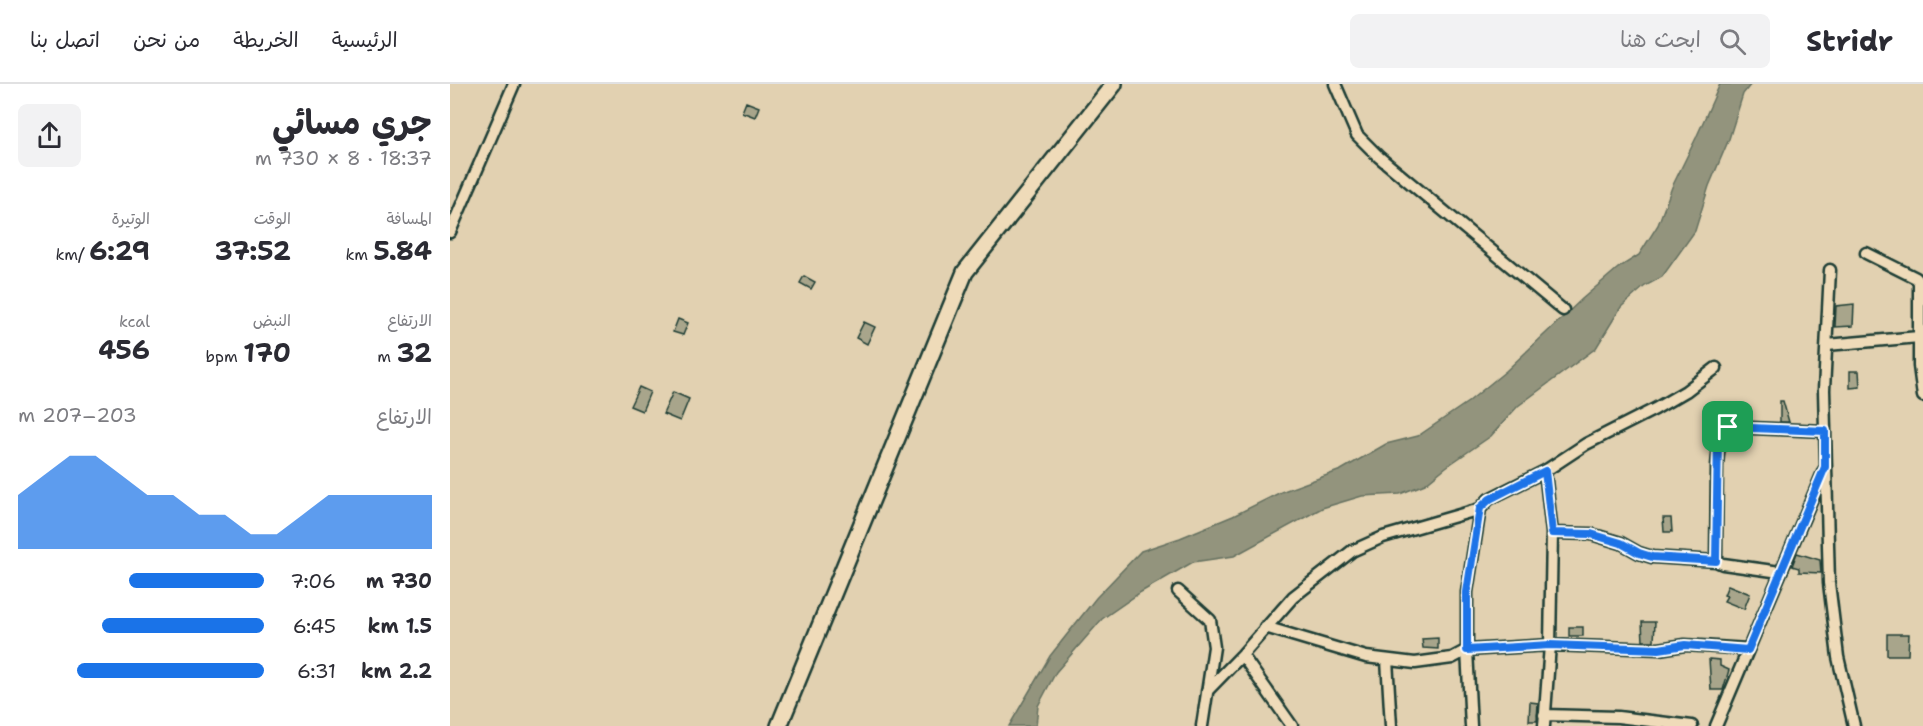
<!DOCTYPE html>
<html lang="ar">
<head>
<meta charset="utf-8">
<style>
  :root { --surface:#fff; --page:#f2f2f3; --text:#2b2b33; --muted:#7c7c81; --line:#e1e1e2; --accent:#1a73e8 }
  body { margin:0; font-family:"Shantell Sans","Playpen Sans Arabic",sans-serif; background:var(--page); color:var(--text); direction:rtl; height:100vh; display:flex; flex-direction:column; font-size:22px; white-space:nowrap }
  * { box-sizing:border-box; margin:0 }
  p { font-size:20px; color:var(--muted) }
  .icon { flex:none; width:33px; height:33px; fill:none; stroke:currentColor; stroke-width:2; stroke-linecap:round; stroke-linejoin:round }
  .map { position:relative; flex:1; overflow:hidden; direction:ltr }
  .sheet { display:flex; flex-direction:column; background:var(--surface); width:450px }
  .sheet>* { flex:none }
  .pin { position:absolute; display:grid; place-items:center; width:51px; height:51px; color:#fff; margin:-26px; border-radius:12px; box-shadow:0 3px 9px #0006 }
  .round { display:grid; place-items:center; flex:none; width:63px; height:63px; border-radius:9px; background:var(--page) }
  .summary { display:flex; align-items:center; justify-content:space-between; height:102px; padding:0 18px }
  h1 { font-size:33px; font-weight:700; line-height:45px }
  .stats { display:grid; grid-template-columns:repeat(3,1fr); gap:9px; height:102px; padding:6px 18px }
  .stats div { display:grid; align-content:center }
  .stats b { font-size:26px; font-weight:700 }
  .stats small { font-size:16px; font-weight:400 }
  .stats p { font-size:16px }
  .chart { height:168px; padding:12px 18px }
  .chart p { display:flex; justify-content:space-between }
  .chart svg { width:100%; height:108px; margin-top:6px; fill:var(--accent); opacity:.7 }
  ul { padding:0 18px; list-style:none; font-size:20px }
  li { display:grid; grid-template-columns:96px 72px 1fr; align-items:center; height:45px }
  li i { height:15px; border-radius:8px; background:var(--accent) }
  header { display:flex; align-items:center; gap:36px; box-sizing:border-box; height:84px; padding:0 30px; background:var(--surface); border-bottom:2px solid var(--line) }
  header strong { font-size:28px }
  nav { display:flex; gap:33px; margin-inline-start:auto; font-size:21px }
  .search { width:420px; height:54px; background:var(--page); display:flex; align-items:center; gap:15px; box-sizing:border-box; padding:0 21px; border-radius:9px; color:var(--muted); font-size:22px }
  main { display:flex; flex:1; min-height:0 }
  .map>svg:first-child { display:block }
  .water { fill:#93947d; stroke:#657160; stroke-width:1.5 }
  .building { fill:#a8a58b; stroke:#1f3d34; stroke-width:1.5 }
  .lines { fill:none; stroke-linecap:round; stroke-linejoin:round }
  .street-casing { stroke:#1f3d34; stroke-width:15 }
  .secondary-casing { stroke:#1f3d34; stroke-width:20 }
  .street { stroke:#efdbb9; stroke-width:10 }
  .secondary { stroke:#efdbb9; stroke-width:15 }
  .route-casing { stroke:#fff; stroke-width:12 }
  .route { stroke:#1a73e8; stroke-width:8 }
</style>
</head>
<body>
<header>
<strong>Stridr</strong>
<div class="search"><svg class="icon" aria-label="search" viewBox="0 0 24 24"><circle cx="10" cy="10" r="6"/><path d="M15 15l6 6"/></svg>ابحث هنا</div>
<nav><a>الرئيسية</a><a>الخريطة</a><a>من نحن</a><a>اتصل بنا</a></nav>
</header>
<main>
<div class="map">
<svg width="1473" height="642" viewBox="0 0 1473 642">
  <rect width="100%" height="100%" fill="#e2d1b1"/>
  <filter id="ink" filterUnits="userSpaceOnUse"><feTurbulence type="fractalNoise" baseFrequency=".0167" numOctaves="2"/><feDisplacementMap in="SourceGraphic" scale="12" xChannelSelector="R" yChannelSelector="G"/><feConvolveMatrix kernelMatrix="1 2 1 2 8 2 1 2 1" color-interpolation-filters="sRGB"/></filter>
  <g filter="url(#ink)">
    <path class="water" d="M 1270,0 L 1301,0 L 1293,10 L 1279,55 L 1259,102 L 1245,147 L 1212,193 L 1195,202 L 1171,223 L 1146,264 L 1068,322 L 1041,352 L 996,383 L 975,400 L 950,410 L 912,412 L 872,424 L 784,472 L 743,478 L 691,508 L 652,535 L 606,588 L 588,622 L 586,642 L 559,642 L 600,572 L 646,514 L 691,467 L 730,454 L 783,432 L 831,408 L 891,386 L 936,360 L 968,352 L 1018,318 L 1056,287 L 1132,215 L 1168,184 L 1189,171 L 1208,141 L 1222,103 L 1246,54 Z"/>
    <path class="building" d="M 296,18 L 309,23 L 305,33 L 292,28 Z
      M 354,192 L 365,198 L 361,205 L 350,199 Z
      M 1404,220 L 1403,242 L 1385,243 L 1386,222 Z
      M 228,235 L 238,239 L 233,251 L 223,248 Z
      M 414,238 L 425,243 L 417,260 L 406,254 Z
      M 1400,287 L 1409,287 L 1410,303 L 1400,304 Z
      M 189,303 L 200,308 L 192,327 L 180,322 Z
      M 223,308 L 239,315 L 230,337 L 213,330 Z
      M 1330,317 L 1333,317 L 1339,338 L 1330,338 Z
      M 1213,434 L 1221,434 L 1222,448 L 1214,448 Z
      M 1347,469 L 1370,476 L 1371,489 L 1349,488 L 1349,484 L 1342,482 Z
      M 1278,501 L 1300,510 L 1294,525 L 1274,517 L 1277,512 L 1274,511 Z
      M 1192,538 L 1205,538 L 1204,557 L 1193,557 Z
      M 1119,543 L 1133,543 L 1133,552 L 1119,552 Z
      M 1437,550 L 1459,550 L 1458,571 L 1437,571 Z
      M 988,554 L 988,565 L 973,564 L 972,555 Z
      M 1259,575 L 1270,576 L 1270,582 L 1279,586 L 1273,606 L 1261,606 Z
      M 1080,618 L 1088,619 L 1087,637 L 1079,637 Z"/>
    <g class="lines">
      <defs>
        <path id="street" d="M 885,0 L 907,51 L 929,73 L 1113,226
          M 0,148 L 64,0
          M 1416,169 L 1466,194 L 1469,198 L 1469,282 L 1473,312
          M 1380,186 L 1374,306 L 1379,499 L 1388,573 L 1404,642
          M 1377,261 L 1469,253
          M 1102,449 L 1141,450 L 1171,459 L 1189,469 L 1202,473 L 1266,477 L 1273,480 L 1330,488
          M 1266,477 L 1267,382 L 1270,347 L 1278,343 L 1375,347
          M 728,507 L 760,536 L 764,563 L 752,642
          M 815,543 L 916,573 L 965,579 L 1002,574 L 1017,566 L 1100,561 L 1209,565 L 1235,561 L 1298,565
          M 792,571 L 842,642
          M 937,576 L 941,642
          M 757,607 L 792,571 L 843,513 L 902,467 L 933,453 L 1030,425 L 1039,415 L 1095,387 L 1136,360 L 1205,325 L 1236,307 L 1266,284
          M 1094,631 L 1168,633 L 1242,642
          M 1021,642 L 1017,566 L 1017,508 L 1030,425
          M 1094,642 L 1100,561 L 1102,449 L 1095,387
          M 1266,642 L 1374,386"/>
        <path id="secondary" d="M 329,642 L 515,188 L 664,0"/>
      </defs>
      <use href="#street" class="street-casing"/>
      <use href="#secondary" class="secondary-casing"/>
      <use href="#street" class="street"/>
      <use href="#secondary" class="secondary"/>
    </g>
  </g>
  <g class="lines" filter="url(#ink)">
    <defs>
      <path id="route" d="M 1278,343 L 1375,347 L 1375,383 L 1298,566 L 1235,561 L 1209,565 L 1100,561 L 1017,566 L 1017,508 L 1030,424 L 1040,415 L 1095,387 L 1102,449 L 1141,450 L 1171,459 L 1189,469 L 1202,473 L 1266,477 L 1268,354 L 1270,347 Z"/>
    </defs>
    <use href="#route" class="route-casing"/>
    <use href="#route" class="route"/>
  </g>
</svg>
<div class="pin" style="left:1278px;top:343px;background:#1e9e55"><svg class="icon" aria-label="arrive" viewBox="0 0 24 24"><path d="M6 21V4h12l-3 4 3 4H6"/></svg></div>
</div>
<section class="sheet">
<div class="summary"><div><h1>جري مسائي</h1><p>18:37 · 8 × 730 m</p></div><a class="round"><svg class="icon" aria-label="share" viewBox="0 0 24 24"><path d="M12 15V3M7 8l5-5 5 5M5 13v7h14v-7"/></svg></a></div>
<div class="stats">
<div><p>المسافة</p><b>5.84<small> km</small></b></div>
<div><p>الوقت</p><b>37:52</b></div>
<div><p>الوتيرة</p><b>6:29<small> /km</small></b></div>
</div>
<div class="stats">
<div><p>الارتفاع</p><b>32<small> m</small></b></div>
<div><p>النبض</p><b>170<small> bpm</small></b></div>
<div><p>kcal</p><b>456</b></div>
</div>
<div class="chart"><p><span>الارتفاع</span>203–207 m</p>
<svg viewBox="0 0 160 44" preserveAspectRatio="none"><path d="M0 44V22L10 14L20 6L30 6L40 14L50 22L60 22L70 30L80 30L90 38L100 38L110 30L120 22L130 22L140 22L150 22L160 22V44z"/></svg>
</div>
<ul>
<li><b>730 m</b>7:06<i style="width:55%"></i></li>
<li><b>1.5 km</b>6:45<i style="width:66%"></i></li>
<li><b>2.2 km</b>6:31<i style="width:76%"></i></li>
</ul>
</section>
</main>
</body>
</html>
